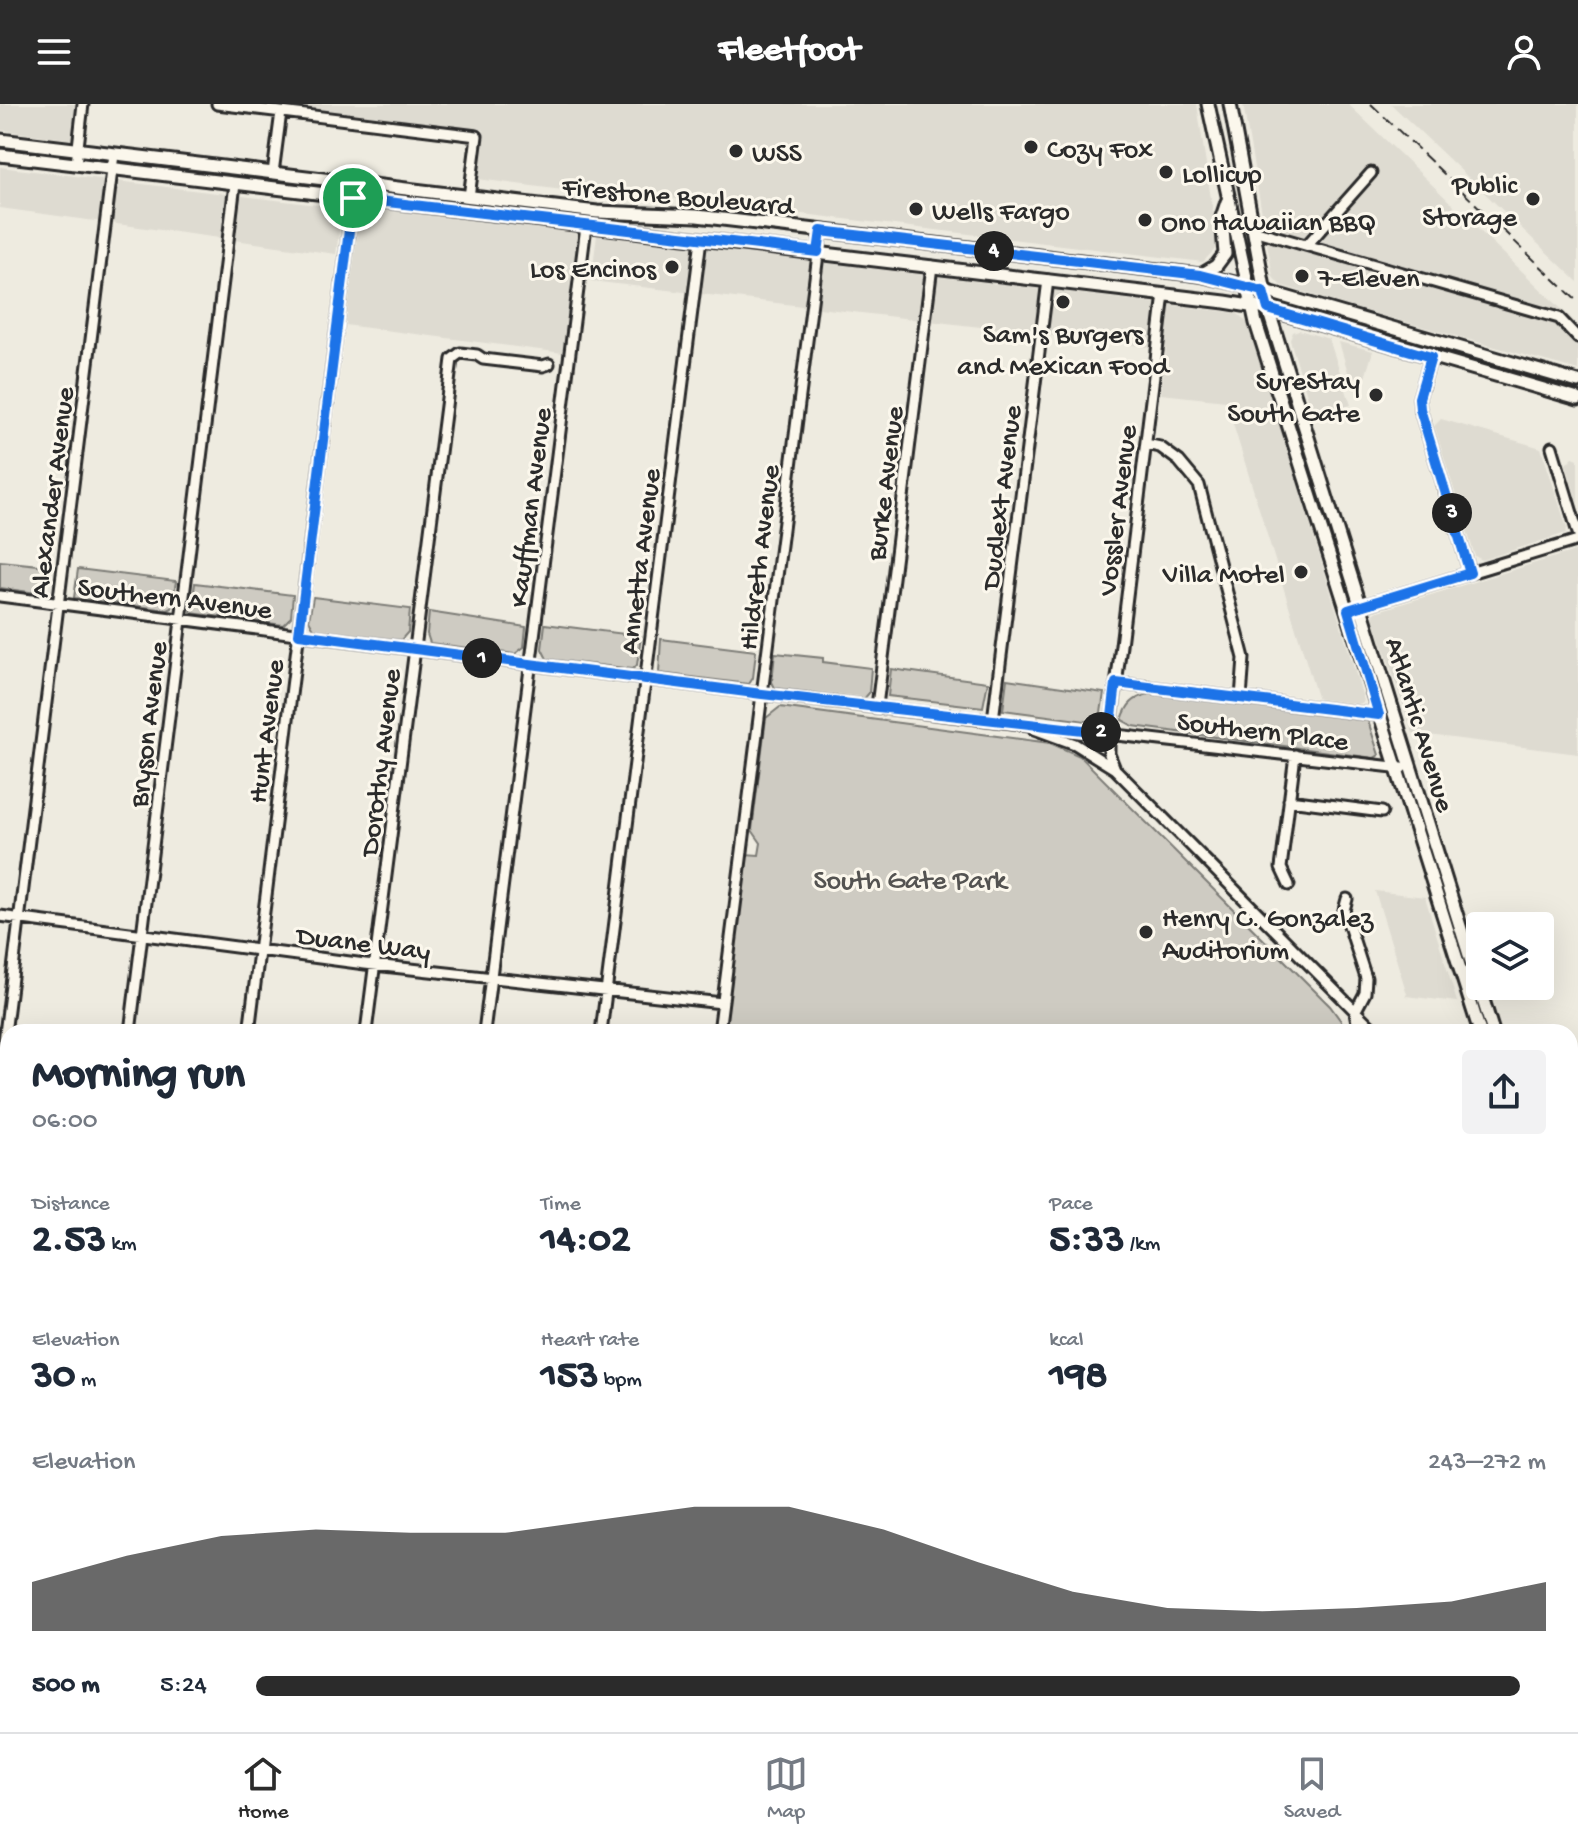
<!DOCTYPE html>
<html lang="en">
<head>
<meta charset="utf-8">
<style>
  :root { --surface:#fff; --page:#f2f2f3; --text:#1f2937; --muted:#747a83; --line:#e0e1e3; --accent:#2b2b2b }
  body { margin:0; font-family:"Gochi Hand",sans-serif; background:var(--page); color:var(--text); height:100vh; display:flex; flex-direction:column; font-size:30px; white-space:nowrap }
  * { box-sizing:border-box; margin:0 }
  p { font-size:26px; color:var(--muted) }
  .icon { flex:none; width:44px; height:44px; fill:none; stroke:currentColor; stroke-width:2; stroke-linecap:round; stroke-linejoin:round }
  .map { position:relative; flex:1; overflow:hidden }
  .side { position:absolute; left:0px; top:920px; width:1578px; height:708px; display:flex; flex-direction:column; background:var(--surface); border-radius:24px 24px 0 0; box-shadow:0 8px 32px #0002 }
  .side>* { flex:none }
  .fabs { position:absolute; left:1466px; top:808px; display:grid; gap:16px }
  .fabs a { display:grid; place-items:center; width:88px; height:88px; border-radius:8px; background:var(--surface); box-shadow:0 8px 32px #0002; font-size:40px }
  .pin { position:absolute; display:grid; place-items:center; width:68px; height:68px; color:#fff; margin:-34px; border:4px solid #fff; border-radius:50%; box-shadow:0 2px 8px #0007 }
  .km { position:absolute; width:40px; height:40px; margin:-20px; border-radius:50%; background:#222; color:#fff; font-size:22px; line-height:40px; text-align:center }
  .round { display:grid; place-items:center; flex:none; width:84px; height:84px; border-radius:8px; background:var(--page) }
  .summary { display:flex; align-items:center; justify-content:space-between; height:136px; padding:0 32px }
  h1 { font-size:44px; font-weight:800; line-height:60px }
  .stats { display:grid; grid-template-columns:repeat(3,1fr); gap:12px; height:136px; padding:8px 32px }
  .stats div { display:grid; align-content:center }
  .stats b { font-size:40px; font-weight:800 }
  .stats small { font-size:22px; font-weight:400 }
  .stats p { font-size:22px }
  .chart { height:224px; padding:16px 32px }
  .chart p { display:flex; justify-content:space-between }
  .chart svg { width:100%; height:144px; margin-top:8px; fill:var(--accent); opacity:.7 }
  ul { padding:0 32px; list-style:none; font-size:26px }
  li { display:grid; grid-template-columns:128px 96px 1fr; align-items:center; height:60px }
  li i { height:20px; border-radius:10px; background:var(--accent) }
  header { display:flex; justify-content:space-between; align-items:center; height:104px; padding:0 32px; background:var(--accent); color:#fff; font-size:36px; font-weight:800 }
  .dock { display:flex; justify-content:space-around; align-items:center; height:112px; border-top:2px solid var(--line); background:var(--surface); font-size:22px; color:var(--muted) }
  .dock a { display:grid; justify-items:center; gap:4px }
  .dock .selected { color:var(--accent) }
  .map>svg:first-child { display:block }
  .built { fill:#dedbd1 }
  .green { fill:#cecbc2; stroke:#7c7b76; stroke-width:2 }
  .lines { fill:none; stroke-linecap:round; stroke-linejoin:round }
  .minor-casing { stroke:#2b2b2b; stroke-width:15 }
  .major-casing { stroke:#2b2b2b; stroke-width:17 }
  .minor { stroke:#fbf7ec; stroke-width:9 }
  .major { stroke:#fbf7ec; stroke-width:11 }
  .rail { stroke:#2b2b2b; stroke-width:2; stroke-dasharray:12 6; stroke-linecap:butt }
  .route-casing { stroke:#fff; stroke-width:16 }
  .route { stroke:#1a73e8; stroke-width:10 }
  .poi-dot { fill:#2b2b2b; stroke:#fbf7ec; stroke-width:3 }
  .labels { text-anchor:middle; stroke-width:6; stroke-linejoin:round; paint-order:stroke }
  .poi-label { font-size:28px; fill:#2b2b2b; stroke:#fbf7ec; text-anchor:start }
  .street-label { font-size:28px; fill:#2b2b2b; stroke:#fbf7ec }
  .park-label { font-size:28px; fill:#545351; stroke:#fbf7ec }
</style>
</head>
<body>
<header><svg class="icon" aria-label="menu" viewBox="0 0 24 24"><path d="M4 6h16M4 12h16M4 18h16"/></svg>Fleetfoot<svg class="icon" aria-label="person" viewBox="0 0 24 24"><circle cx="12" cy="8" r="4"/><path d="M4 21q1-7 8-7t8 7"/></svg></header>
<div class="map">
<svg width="1578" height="1628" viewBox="0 0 1578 1628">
  <rect width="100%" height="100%" fill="#eeebe0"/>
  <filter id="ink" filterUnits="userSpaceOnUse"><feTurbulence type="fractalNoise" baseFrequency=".0125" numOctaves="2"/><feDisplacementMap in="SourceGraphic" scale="16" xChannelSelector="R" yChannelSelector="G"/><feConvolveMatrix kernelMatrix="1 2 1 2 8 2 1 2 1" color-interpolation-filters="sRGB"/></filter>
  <g filter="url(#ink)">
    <path class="built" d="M 0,0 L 78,0 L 74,36 L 0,26 Z
      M 265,0 L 1197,0 L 1218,142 L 1203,158 L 603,86 L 601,91 L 478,75 L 484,26 Z
      M 1243,0 L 1348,0 L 1578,221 L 1578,266 L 1358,205 L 1280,181 L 1273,173 Z
      M 1391,0 L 1578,0 L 1578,178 L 1411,19 Z
      M 0,63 L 342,104 L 336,150 L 0,104 Z
      M 360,101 L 578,128 L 563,249 L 345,221 Z
      M 597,131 L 1237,209 L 1249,220 L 1364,597 L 1359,601 L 1318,596 L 1226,297 L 1161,290 L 1166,245 L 591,177 Z
      M 1299,226 L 1329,235 L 1351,301 L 1314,313 L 1290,236 L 1293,228 Z
      M 1339,238 L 1373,247 L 1361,287 L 1353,285 Z
      M 1441,315 L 1541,344 L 1567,424 L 1566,429 L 1482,456 L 1475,452 L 1434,322 Z
      M 1573,353 L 1578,355 L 1578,400 L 1566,360 Z
      M 1578,446 L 1578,650 L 1413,629 L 1373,513 L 1375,508 Z
      M 1375,787 L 1425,793 L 1457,898 L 1405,892 L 1407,890 Z
      M 0,1353 L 8,1354 L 8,1558 L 0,1557 Z"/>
    <path class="green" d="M 0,457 L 48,462 L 44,490 L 0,484 Z
      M 78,465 L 176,477 L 172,504 L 168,506 L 74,494 Z
      M 195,479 L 293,491 L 291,513 L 283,521 L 191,509 Z
      M 313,493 L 410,505 L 408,528 L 401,536 L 314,525 L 309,516 Z
      M 429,508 L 526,523 L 524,543 L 515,550 L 430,539 L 427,530 Z
      M 545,520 L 641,532 L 637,561 L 633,565 L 547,555 L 542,545 Z
      M 661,535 L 756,547 L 753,574 L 749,580 L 659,569 Z
      M 775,549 L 823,554 L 823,558 L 871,564 L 869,589 L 864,595 L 775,584 L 772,578 Z
      M 891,565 L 988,578 L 983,603 L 888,592 Z
      M 1007,575 L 1104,589 L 1101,609 L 1093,618 L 1003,606 Z
      M 1149,590 L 1368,617 L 1379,651 L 1374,654 L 1133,622 L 1122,616 C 1127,600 1133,594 1149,590 Z
      M 780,603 L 1050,639 L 1080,652 L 1330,902 L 1349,928 L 724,928 L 745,750 L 759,751 L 761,739 L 752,726 L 766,614 Z
      M 1570,1004 L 1578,1005 L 1578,1031 L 1570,1042 Z"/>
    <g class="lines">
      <defs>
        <path id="minor" d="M 217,0 L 477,32 L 469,93
          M 76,60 L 83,0
          M 273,69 L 281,8
          M 1253,126 L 1559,214 L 1578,234
          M 1307,141 L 1371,69
          M 1431,253 L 1419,294 L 1420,305 L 1470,469
          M 1146,340 L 1160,343 L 1179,357 L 1199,381 L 1244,554 L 1241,594
          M 1552,343 L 1578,429
          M 0,492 L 762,590 L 1402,664
          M 1355,504 L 1578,436
          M 1116,579 L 1379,611
          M 877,602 L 932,162
          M 993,616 L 1048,176
          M 1034,625 L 1075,640 L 1115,665 L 1376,928
          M 1115,665 L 1109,650 L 1109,639 L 1164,190
          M 1289,696 L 1382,708
          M 1289,781 L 1281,764 L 1295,651
          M 1347,795 L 1344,806 L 1366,874 L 1365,889 L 1355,908 L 1359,928
          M 0,812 L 365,860 L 722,899
          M 130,928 L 235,80
          M 249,928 L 353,94
          M 366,928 L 452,255 L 460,249 L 477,251 L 483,255 L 543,262 L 549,260
          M 484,928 L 586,122
          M 601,928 L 701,135
          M 719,928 L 821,127
          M 0,970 L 114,50
          M 1570,995 L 1578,996
          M 1570,1078 L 1578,1068
          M 0,1127 L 8,1128
          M 1570,1131 L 1578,1132
          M 1570,1265 L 1578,1266
          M 1570,1399 L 1578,1400
          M 48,1628 L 49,1620
          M 138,1628 L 138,1620
          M 254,1628 L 255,1620
          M 368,1628 L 369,1620
          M 481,1628 L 482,1620
          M 597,1628 L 597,1620
          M 713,1628 L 713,1620
          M 829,1628 L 830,1620
          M 953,1628 L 954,1620
          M 1075,1628 L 1076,1620
          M 1197,1628 L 1198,1620
          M 1320,1628 L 1321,1620"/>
        <path id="major" d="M 1208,0 L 1256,219 L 1480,928
          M 1230,0 L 1268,205 L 1493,928
          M 0,36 L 597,108 L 697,112 L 1200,171 L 1248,182 L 1578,278
          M 0,51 L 1225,198 L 1268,205 L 1578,295
          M 1201,171 L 1216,162 L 1225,150 L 1222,113 L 1227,98
          M 0,1437 L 8,1438
          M 1380,1620 L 1445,1628
          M 1455,1628 L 1457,1620"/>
      </defs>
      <use href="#minor" class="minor-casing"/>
      <use href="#major" class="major-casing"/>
      <use href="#minor" class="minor"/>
      <use href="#major" class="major"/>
      <path class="rail" d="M 1371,0 L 1578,198"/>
    </g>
  </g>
  <g class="lines" filter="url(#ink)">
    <defs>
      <path id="route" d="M 353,94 L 818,148 L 821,127 L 1200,171 L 1263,187 L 1268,205 L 1431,253 L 1419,294 L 1420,305 L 1470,469 L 1348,506 L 1379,611 L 1116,579 L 1110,629 L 762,590 L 299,530 Z"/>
    </defs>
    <use href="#route" class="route-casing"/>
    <use href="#route" class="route"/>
  </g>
  <g class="poi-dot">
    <circle cx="1031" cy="43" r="8"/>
    <circle cx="736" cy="47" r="8"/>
    <circle cx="1166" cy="68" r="8"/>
    <circle cx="1533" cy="95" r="8"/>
    <circle cx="916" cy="105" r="8"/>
    <circle cx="1145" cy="116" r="8"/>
    <circle cx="672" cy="163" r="8"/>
    <circle cx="1302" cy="172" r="8"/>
    <circle cx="1063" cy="198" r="8"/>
    <circle cx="1376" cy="291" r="8"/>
    <circle cx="1301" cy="468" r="8"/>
    <circle cx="1146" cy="828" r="8"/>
  </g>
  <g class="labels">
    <g class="poi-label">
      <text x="1047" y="53">Cozy Fox</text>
      <text x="752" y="57">WSS</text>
      <text x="1182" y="78">Lollicup</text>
      <text x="1517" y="89" text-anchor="end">Public<tspan x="1517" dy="32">Storage</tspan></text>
      <text x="932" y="115">Wells Fargo</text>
      <text x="1161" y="126">Ono Hawaiian BBQ</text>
      <text x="656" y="173" text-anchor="end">Los Encinos</text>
      <text x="1318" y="182">7-Eleven</text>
      <text x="1063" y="238" text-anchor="middle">Sam's Burgers<tspan x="1063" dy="32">and Mexican Food</tspan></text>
      <text x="1360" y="285" text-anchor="end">SureStay<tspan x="1360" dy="32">South Gate</tspan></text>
      <text x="1285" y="478" text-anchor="end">Villa Motel</text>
      <text x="1162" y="822">Henry C. Gonzalez<tspan x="1162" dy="32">Auditorium</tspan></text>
    </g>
    <g class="street-label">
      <text transform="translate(678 90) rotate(5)" y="10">Firestone Boulevard</text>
      <text transform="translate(883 379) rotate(-83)" y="10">Burke Avenue</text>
      <text transform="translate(50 388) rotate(-83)" y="10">Alexander Avenue</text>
      <text transform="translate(999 393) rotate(-83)" y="10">Dudlext Avenue</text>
      <text transform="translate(528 403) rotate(-83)" y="10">Kauffman Avenue</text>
      <text transform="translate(1115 406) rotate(-83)" y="10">Vossler Avenue</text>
      <text transform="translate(757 453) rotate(-83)" y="10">Hildreth Avenue</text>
      <text transform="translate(638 457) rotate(-83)" y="10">Annetta Avenue</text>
      <text transform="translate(175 492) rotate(7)" y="10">Southern Avenue</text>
      <text transform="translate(146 620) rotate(-83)" y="10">Bryson Avenue</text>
      <text transform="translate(1422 620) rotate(73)" y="10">Atlantic Avenue</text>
      <text transform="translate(1263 625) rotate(7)" y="10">Southern Place</text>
      <text transform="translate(264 627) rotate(-83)" y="10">Hunt Avenue</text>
      <text transform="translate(378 658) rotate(-83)" y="10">Dorothy Avenue</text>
      <text transform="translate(364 837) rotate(7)" y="10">Duane Way</text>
    </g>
    <g class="park-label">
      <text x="910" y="784">South Gate Park</text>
    </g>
  </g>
</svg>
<div class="fabs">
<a><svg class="icon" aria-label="layers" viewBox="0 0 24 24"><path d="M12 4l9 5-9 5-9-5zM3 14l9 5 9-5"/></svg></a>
</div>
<div class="pin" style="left:353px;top:94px;background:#1e9e55"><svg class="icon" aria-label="arrive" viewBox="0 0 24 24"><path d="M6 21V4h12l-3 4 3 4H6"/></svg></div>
<b class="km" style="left:482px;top:554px">1</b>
<b class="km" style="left:1101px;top:628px">2</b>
<b class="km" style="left:1452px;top:409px">3</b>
<b class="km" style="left:994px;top:147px">4</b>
<section class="side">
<div class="summary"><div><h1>Morning run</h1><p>06:00</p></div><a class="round"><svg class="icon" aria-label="share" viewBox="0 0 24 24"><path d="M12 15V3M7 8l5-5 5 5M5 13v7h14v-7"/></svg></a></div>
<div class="stats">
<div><p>Distance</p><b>2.53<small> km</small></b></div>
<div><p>Time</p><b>14:02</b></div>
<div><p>Pace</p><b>5:33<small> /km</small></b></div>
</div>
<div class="stats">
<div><p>Elevation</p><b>30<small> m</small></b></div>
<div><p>Heart rate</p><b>153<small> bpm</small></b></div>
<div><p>kcal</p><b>198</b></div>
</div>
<div class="chart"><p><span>Elevation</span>243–272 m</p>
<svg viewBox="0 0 160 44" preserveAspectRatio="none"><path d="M0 44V29L10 21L20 15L30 13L40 14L50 14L60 10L70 6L80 6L90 13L100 23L110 32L120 37L130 38L140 37L150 35L160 29V44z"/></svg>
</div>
<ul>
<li><b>500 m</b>5:24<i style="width:98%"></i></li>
</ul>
</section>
</div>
<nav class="dock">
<a class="selected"><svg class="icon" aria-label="home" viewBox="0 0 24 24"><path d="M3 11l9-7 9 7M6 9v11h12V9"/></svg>Home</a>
<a><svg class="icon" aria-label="map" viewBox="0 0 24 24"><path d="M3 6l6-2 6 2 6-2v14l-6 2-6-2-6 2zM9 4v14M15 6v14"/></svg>Map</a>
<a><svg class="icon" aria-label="saved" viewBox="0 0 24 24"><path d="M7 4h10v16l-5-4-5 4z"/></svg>Saved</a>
</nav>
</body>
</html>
